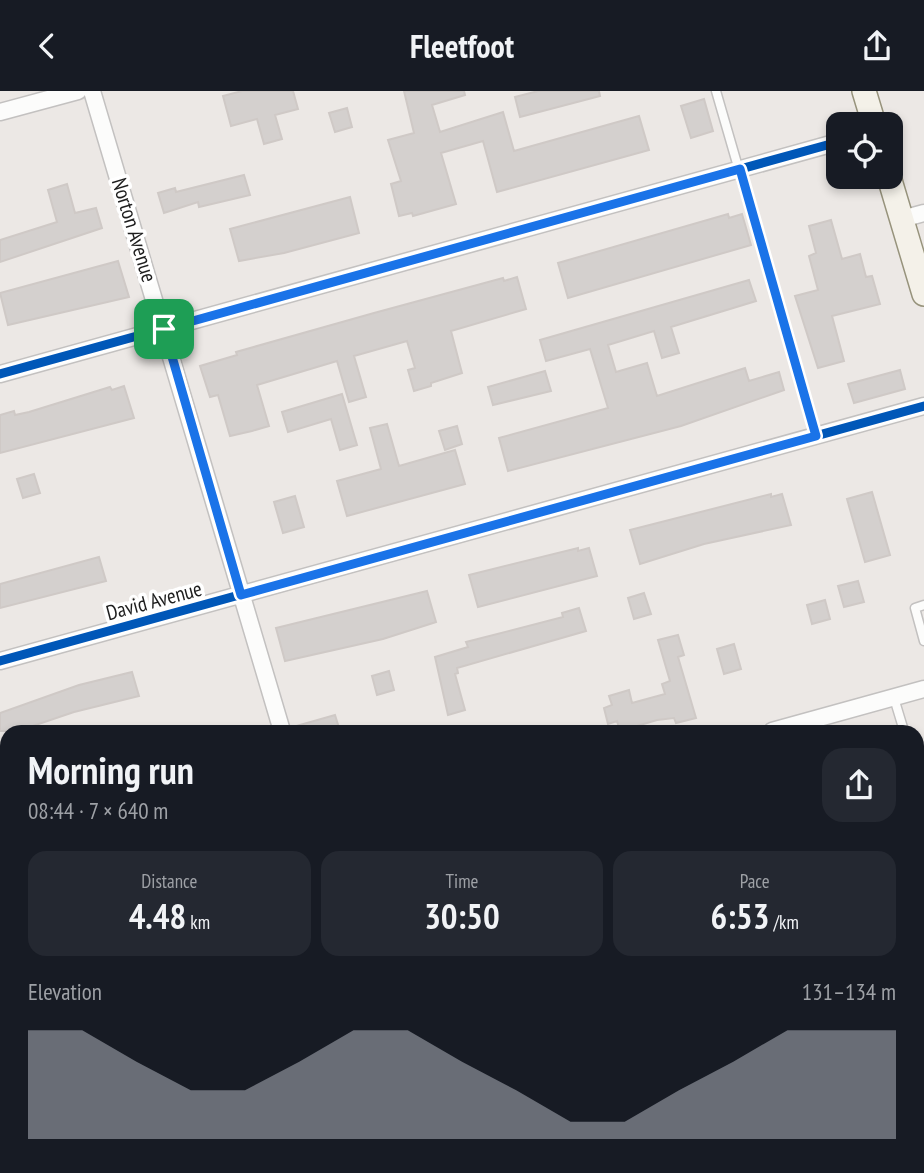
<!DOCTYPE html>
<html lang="en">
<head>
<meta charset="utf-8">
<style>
  :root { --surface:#171b24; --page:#242831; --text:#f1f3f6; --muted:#9ea1a6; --accent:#8c9099 }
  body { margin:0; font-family:"PT Sans Narrow",sans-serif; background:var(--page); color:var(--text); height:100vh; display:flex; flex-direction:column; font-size:26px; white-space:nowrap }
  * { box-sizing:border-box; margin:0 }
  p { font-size:23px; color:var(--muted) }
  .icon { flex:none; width:38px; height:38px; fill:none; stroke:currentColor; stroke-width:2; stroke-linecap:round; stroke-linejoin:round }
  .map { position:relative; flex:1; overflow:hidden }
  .panel { position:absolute; left:0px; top:634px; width:924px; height:450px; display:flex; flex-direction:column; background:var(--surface); border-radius:21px 21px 0 0; box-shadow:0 4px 10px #0003 }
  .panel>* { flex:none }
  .controls { position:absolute; left:826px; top:21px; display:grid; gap:14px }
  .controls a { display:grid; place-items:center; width:77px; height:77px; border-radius:14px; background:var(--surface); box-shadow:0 4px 10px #0003; font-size:35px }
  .pin { position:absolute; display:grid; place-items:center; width:60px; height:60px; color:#fff; margin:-30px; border-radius:14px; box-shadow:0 4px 10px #0006 }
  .round { display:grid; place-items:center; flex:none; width:74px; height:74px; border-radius:21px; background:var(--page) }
  .head { display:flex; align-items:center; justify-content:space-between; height:119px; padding:0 28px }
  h1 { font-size:38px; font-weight:700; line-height:52px }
  .stats { display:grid; grid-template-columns:repeat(3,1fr); gap:10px; height:119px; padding:7px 28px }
  .stats div { display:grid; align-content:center; border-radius:18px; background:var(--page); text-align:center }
  .stats b { font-size:35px; font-weight:700 }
  .stats small { font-size:19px; font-weight:400 }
  .stats p { font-size:19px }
  .chart { height:196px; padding:14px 28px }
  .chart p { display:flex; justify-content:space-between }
  .chart svg { width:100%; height:126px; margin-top:7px; fill:var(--accent); opacity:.7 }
  header { display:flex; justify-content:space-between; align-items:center; height:91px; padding:0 28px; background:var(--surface); font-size:32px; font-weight:700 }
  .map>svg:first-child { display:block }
  .building { fill:#d4d0ce; stroke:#cfc9c6; stroke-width:2 }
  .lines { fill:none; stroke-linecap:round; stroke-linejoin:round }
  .service-casing { stroke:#c3c1c0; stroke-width:11 }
  .minor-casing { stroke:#c3c1c0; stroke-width:19 }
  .secondary-casing { stroke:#97937c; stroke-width:26 }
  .service { stroke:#fcfcfb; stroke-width:8 }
  .minor { stroke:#fcfcfb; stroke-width:16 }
  .secondary { stroke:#f4f1e9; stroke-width:23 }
  .cycleway-casing { stroke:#fff; stroke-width:13 }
  .cycleway { stroke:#0057b8; stroke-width:9 }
  .route-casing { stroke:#fff; stroke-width:14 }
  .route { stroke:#1a73e8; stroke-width:9 }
  .labels { text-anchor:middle; stroke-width:7; stroke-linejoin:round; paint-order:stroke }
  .street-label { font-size:21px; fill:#1d1d1d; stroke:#fff }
</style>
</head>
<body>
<header><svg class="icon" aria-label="back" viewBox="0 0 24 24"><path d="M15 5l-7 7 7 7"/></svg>Fleetfoot<svg class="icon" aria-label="share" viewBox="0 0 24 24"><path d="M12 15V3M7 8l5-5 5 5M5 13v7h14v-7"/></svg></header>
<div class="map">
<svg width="924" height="1082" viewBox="0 0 924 1082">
  <rect width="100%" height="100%" fill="#ece8e5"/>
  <path class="building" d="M 242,0 L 293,0 L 298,18 L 275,24 L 282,48 L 264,53 L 257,28 L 231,35 L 223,5 Z
    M 404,0 L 464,0 L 465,4 L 432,14 L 440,41 L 503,21 L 514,60 L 639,25 L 649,59 L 497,101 L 483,50 L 441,62 L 456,113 L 413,125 L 412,122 L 399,125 L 391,93 L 401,90 L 388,49 L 414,42 Z
    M 538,0 L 599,0 L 600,5 L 520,26 L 515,6 Z
    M 704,8 L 713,40 L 691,47 L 681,15 Z
    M 347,17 L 352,36 L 335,41 L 329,22 Z
    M 244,84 L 250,104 L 199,116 L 198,111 L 164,122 L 158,102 L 175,97 L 176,101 Z
    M 67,93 L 75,122 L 96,117 L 102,137 L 0,171 L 0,149 L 57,131 L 48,99 Z
    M 350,106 L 359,142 L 284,162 L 239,170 L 230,138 Z
    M 728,123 L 729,127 L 742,123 L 751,154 L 568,207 L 558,172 Z
    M 831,129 L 842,168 L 860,163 L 866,186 L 872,185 L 880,213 L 832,225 L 844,270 L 818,277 L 795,205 L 818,199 L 809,165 L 816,162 L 809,135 Z
    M 118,170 L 129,206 L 8,234 L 0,202 Z
    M 517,186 L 526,218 L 451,240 L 462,282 L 431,292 L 431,295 L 414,300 L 408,279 L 415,277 L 407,250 L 354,265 L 366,306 L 349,311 L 337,270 L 257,294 L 269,335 L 252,340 L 230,345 L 218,304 L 210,306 L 200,275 L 237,264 L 236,261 L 374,222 L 503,187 L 504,190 Z
    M 749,189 L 756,210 L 671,236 L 679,262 L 662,267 L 654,240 L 608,254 L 616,281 L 647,272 L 657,305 L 745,277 L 749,290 L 779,281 L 784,299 L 681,335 L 508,380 L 499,347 L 608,317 L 590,258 L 546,270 L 540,249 Z
    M 900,279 L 905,298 L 854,312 L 848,293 Z
    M 545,280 L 551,300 L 493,314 L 488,296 Z
    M 124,295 L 134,327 L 0,362 L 0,324 L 14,320 L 15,324 L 29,321 L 110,296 L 112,299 Z
    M 342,303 L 357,354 L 340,359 L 331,328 L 288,341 L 282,321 Z
    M 387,333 L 399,375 L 455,359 L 465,393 L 347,425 L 337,390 L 381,378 L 370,337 Z
    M 457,335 L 462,353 L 445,359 L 439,340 Z
    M 34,383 L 40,402 L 23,407 L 17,388 Z
    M 872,401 L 890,464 L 865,471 L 847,408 Z
    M 771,403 L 771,406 L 782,403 L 791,434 L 704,453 L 640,473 L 630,439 Z
    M 295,405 L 304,436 L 283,442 L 274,411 Z
    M 578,457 L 578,460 L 589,457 L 597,485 L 478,516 L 469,484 Z
    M 99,466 L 106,490 L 0,517 L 0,493 Z
    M 858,490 L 864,511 L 844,516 L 838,495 Z
    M 427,500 L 436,531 L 383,548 L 285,570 L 276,537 Z
    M 644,502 L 651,523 L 634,528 L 628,507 Z
    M 825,509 L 830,528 L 812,533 L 807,514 Z
    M 579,517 L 586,540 L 457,577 L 458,582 L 455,583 L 465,619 L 448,624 L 435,566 L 468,556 L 466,551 L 563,526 L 562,522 Z
    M 678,544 L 684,564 L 678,566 L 696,627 L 676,632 L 674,627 L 657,629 L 620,640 L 617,630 L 608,633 L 604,617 L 612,614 L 609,605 L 629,599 L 632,612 L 665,603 L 662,593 L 670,590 L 658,549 Z
    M 734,553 L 741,578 L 724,583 L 717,558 Z
    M 389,580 L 394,599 L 377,604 L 372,585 Z
    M 132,581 L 139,605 L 74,621 L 18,640 L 0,640 L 0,622 L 79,594 Z
    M 335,624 L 340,640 L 294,640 L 293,636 Z"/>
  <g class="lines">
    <defs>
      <path id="service" d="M 716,0 L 816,345
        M 924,514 L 915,517 L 924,550
        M 894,607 L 904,640
        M 917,661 L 924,659"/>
      <path id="minor" d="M 92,0 L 282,640
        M 0,21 L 78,0
        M 902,128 L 924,122
        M 0,283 L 838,51
        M 0,570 L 924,315
        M 772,640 L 924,598
        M 917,851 L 924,849
        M 0,855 L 7,853
        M 408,1076 L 409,1082
        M 82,1082 L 103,1076"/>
      <path id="secondary" d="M 864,0 L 874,33
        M 889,86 L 924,203"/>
    </defs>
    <use href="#service" class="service-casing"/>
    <use href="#minor" class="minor-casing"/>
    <use href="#secondary" class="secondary-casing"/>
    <use href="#service" class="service"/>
    <use href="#minor" class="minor"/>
    <use href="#secondary" class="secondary"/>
    <defs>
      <path id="cycleway" d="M 0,283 L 838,51
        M 0,570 L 924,315"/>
    </defs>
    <use href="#cycleway" class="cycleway-casing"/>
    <use href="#cycleway" class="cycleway"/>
  </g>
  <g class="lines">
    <defs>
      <path id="route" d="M 740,78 L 816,345 L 241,504 L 164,238 Z"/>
    </defs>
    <use href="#route" class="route-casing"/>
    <use href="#route" class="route"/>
  </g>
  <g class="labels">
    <g class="street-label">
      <text transform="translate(134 139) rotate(73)" y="7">Norton Avenue</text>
      <text transform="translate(154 510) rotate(-15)" y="7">David Avenue</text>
    </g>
  </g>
</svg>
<div class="controls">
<a><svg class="icon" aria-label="locate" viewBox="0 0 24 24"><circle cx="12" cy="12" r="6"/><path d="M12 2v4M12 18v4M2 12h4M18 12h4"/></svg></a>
</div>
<div class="pin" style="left:164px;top:238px;background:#1e9e55"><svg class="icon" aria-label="arrive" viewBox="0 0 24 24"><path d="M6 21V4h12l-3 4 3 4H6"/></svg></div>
<section class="panel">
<div class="head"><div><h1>Morning run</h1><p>08:44 · 7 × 640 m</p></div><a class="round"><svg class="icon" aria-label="share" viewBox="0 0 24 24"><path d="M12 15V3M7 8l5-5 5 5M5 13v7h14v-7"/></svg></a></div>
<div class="stats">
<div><p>Distance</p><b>4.48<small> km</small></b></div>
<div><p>Time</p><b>30:50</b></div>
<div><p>Pace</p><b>6:53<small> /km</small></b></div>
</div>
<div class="chart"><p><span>Elevation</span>131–134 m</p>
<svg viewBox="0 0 160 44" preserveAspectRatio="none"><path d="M0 44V6L10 6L20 17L30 27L40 27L50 17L60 6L70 6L80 17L90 27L100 38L110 38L120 27L130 17L140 6L150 6L160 6V44z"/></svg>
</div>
</section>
</div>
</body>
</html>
